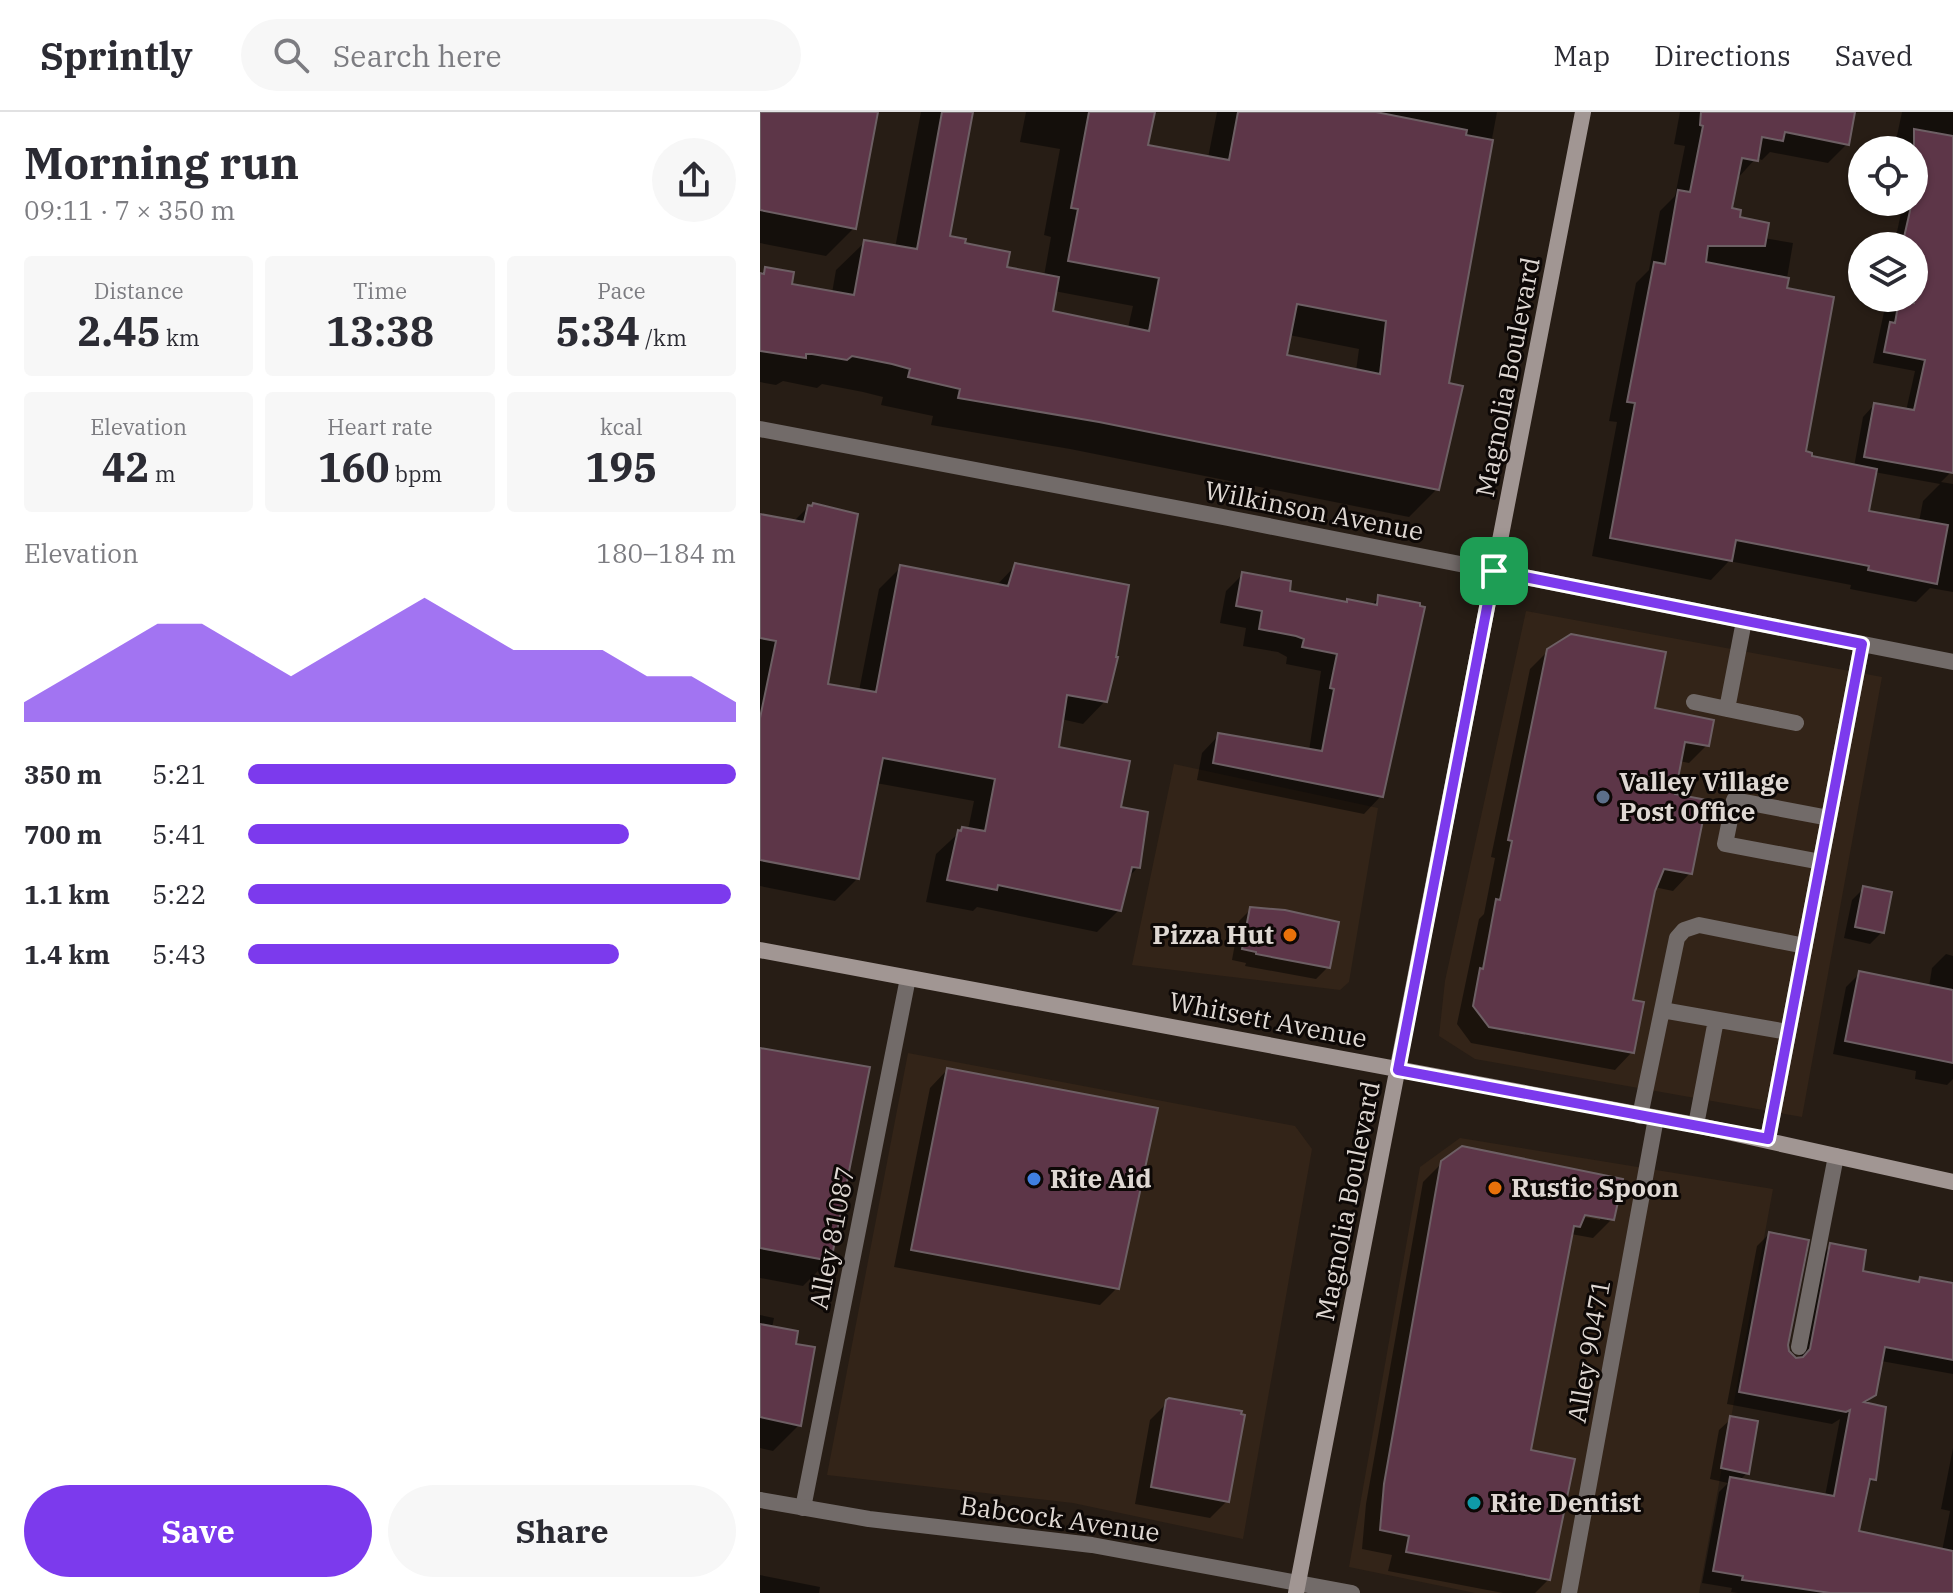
<!DOCTYPE html>
<html lang="en">
<head>
<meta charset="utf-8">
<style>
  :root { --surface:#fff; --page:#f7f7f7; --text:#2b2b33; --muted:#7c7c81; --line:#e1e1e2; --accent:#7c3aed }
  body { margin:0; font-family:"IBM Plex Serif",serif; background:var(--page); color:var(--text); height:100vh; display:flex; flex-direction:column; font-size:30px; white-space:nowrap }
  * { box-sizing:border-box; margin:0 }
  p { font-size:26px; color:var(--muted) }
  .icon { flex:none; width:44px; height:44px; fill:none; stroke:currentColor; stroke-width:2; stroke-linecap:round; stroke-linejoin:round }
  .map { position:relative; flex:1; overflow:hidden }
  .details { display:flex; flex-direction:column; background:var(--surface); width:760px }
  .details>* { flex:none }
  .fabs { position:absolute; left:1088px; top:24px; display:grid; gap:16px }
  .fabs a { display:grid; place-items:center; width:80px; height:80px; border-radius:50%; background:var(--surface); box-shadow:0 2px 6px #0004; font-size:40px }
  .pin { position:absolute; display:grid; place-items:center; width:68px; height:68px; color:#fff; margin:-34px; border-radius:16px; box-shadow:0 4px 12px #0006 }
  .round { display:grid; place-items:center; flex:none; width:84px; height:84px; border-radius:42px; background:var(--page) }
  .summary { display:flex; align-items:center; justify-content:space-between; height:136px; padding:0 24px }
  h1 { font-size:44px; font-weight:800; line-height:60px }
  .stats { display:grid; grid-template-columns:repeat(3,1fr); gap:12px; height:136px; padding:8px 24px }
  .stats div { display:grid; align-content:center; border-radius:8px; background:var(--page); text-align:center }
  .stats b { font-size:40px; font-weight:800 }
  .stats small { font-size:22px; font-weight:400 }
  .stats p { font-size:22px }
  .chart { height:224px; padding:16px 24px }
  .chart p { display:flex; justify-content:space-between }
  .chart svg { width:100%; height:144px; margin-top:8px; fill:var(--accent); opacity:.7 }
  .cta { display:flex; gap:16px; margin-top:auto; padding:16px 24px }
  .cta a { flex:1; height:92px; border-radius:48px; background:var(--accent); color:#fff; font-size:32px; font-weight:800; line-height:92px; text-align:center }
  .cta a+a { background:var(--page); color:var(--text) }
  ul { padding:0 24px; list-style:none; font-size:26px }
  li { display:grid; grid-template-columns:128px 96px 1fr; align-items:center; height:60px }
  li i { height:20px; border-radius:10px; background:var(--accent) }
  header { display:flex; align-items:center; gap:48px; box-sizing:border-box; height:112px; padding:0 40px; background:var(--surface); border-bottom:2px solid var(--line) }
  header strong { font-size:38px }
  nav { display:flex; gap:44px; margin-inline-start:auto; font-size:28px }
  .search { width:560px; height:72px; background:var(--page); display:flex; align-items:center; gap:20px; box-sizing:border-box; padding:0 28px; border-radius:44px; color:var(--muted); font-size:30px }
  main { display:flex; flex:1; min-height:0 }
  .map>svg:first-child { display:block }
  .built { fill:#332418 }
  .shadow { fill:#0007; fill-rule:evenodd }
  .building { fill:#5d3648; stroke:#6d5f64; stroke-width:2; fill-rule:evenodd }
  .lines { fill:none; stroke-linecap:round; stroke-linejoin:round }
  .service { stroke:#726b69; stroke-width:16 }
  .minor { stroke:#726b69; stroke-width:16 }
  .secondary { stroke:#a19693; stroke-width:16 }
  .route-casing { stroke:#fff; stroke-width:16 }
  .route { stroke:#7c3aed; stroke-width:10 }
  .service-dot { fill:#5c6f8a; stroke:#0d0806; stroke-width:3 }
  .food-dot { fill:#e8710a; stroke:#0d0806; stroke-width:3 }
  .shop-dot { fill:#3f7fe0; stroke:#0d0806; stroke-width:3 }
  .culture-dot { fill:#0f9aa8; stroke:#0d0806; stroke-width:3 }
  .labels { text-anchor:middle; stroke-width:6; stroke-linejoin:round; paint-order:stroke }
  .street-label { font-size:26px; fill:#dfd8d3; stroke:#0d0806 }
  .poi-label { font-size:26px; font-weight:bold; fill:#dfd8d3; stroke:#0d0806; text-anchor:start }
</style>
</head>
<body>
<header>
<strong>Sprintly</strong>
<div class="search"><svg class="icon" aria-label="search" viewBox="0 0 24 24"><circle cx="10" cy="10" r="6"/><path d="M15 15l6 6"/></svg>Search here</div>
<nav><a>Map</a><a>Directions</a><a>Saved</a></nav>
</header>
<main>
<section class="details">
<div class="summary"><div><h1>Morning run</h1><p>09:11 · 7 × 350 m</p></div><a class="round"><svg class="icon" aria-label="share" viewBox="0 0 24 24"><path d="M12 15V3M7 8l5-5 5 5M5 13v7h14v-7"/></svg></a></div>
<div class="stats">
<div><p>Distance</p><b>2.45<small> km</small></b></div>
<div><p>Time</p><b>13:38</b></div>
<div><p>Pace</p><b>5:34<small> /km</small></b></div>
</div>
<div class="stats">
<div><p>Elevation</p><b>42<small> m</small></b></div>
<div><p>Heart rate</p><b>160<small> bpm</small></b></div>
<div><p>kcal</p><b>195</b></div>
</div>
<div class="chart"><p><span>Elevation</span>180–184 m</p>
<svg viewBox="0 0 160 44" preserveAspectRatio="none"><path d="M0 44V38L10 30L20 22L30 14L40 14L50 22L60 30L70 22L80 14L90 6L100 14L110 22L120 22L130 22L140 30L150 30L160 38V44z"/></svg>
</div>
<ul>
<li><b>350 m</b>5:21<i style="width:100%"></i></li>
<li><b>700 m</b>5:41<i style="width:78%"></i></li>
<li><b>1.1 km</b>5:22<i style="width:99%"></i></li>
<li><b>1.4 km</b>5:43<i style="width:76%"></i></li>
</ul>
<div class="cta"><a>Save</a><a>Share</a></div>
</section>
<div class="map">
<svg width="1193" height="1481" viewBox="0 0 1193 1481">
  <rect width="100%" height="100%" fill="#271d15"/>
  <path class="built" d="M 766,499 L 1122,565 L 1042,1005 L 715,947 L 679,924 L 685,869 Z
    M 414,652 L 618,696 L 589,870 L 580,878 L 372,853 Z
    M 148,941 L 535,1014 L 552,1037 L 483,1427 L 313,1391 L 67,1363 Z
    M 700,1026 L 1013,1077 L 939,1481 L 715,1481 L 589,1455 L 660,1055 Z"/>
  <path class="shadow" d="M 0,0 L 116,0 L 94,116 L 66,144 L 0,131 Z
    M 161,0 L 211,0 L 188,126 L 244,157 L 284,164 L 291,125 L 284,123 L 300,37 L 260,30 L 266,0 L 393,0 L 386,35 L 448,46 L 457,0 L 737,0 L 686,273 L 677,377 L 649,405 L 310,337 L 171,313 L 173,304 L 121,293 L 123,285 L 103,280 L 62,272 L 57,276 L 23,269 L 16,273 L 0,270 L 0,163 L 6,157 L 29,173 L 72,181 L 76,158 L 105,130 L 135,136 ZM 294,179 L 373,194 L 368,216 L 291,201 ZM 529,223 L 599,237 L 596,259 L 525,245 Z
    M 920,0 L 1078,0 L 1087,32 L 1068,51 L 1010,40 L 1002,48 L 996,46 L 977,67 L 970,98 L 978,107 L 1004,126 L 1033,131 L 1025,178 L 1043,341 L 1049,346 L 1094,355 L 1103,305 L 1114,293 L 1146,299 L 1155,259 L 1113,251 L 1127,186 L 1154,186 L 1154,134 L 1134,134 L 1141,101 L 1129,99 L 1131,90 L 1154,90 L 1154,38 L 1140,38 L 1141,34 L 1135,33 L 1142,0 L 1193,0 L 1193,351 L 1191,360 L 1181,370 L 1193,372 L 1193,480 L 1170,476 L 1156,490 L 1090,477 L 1091,473 L 969,449 L 951,468 L 832,444 L 857,310 L 849,309 L 876,171 L 889,158 L 900,99 L 915,84 L 925,34 L 914,32 ZM 1114,360 L 1180,372 L 1163,389 L 1159,410 L 1107,400 Z
    M 48,395 L 66,573 L 99,579 L 119,477 L 141,455 L 236,474 L 256,453 L 345,589 L 323,612 L 301,607 L 297,637 L 359,696 L 378,755 L 367,767 L 359,798 L 337,820 L 217,795 L 213,799 L 166,790 L 176,742 L 203,717 L 208,718 L 214,689 L 116,671 L 98,766 L 75,789 L 0,774 L 0,403 L 33,410 Z
    M 483,462 L 528,481 L 611,494 L 619,485 L 621,684 L 604,702 L 437,668 L 442,641 L 459,623 L 549,639 L 561,559 L 526,552 L 527,545 L 518,540 L 483,534 L 486,516 L 460,511 L 466,479 Z
    M 788,539 L 892,598 L 947,633 L 929,651 L 919,649 L 913,683 L 930,761 L 913,779 L 894,775 L 871,890 L 872,940 L 855,958 L 711,931 L 697,912 L 719,807 L 724,802 L 735,746 L 731,745 L 770,557 Z
    M 1104,776 L 1122,820 L 1110,832 L 1084,826 L 1092,788 Z
    M 491,797 L 568,855 L 556,867 L 485,854 L 486,851 L 472,848 L 479,809 Z
    M 1186,842 L 1193,844 L 1193,967 L 1187,973 L 1155,967 L 1156,959 L 1073,942 L 1086,875 L 1100,861 L 1169,875 L 1172,856 Z
    M 0,936 L 107,957 L 69,1148 L 43,1174 L 0,1166 Z
    M 187,958 L 357,1176 L 340,1193 L 134,1155 L 170,976 Z
    M 683,1050 L 852,1107 L 833,1126 L 811,1122 L 769,1340 L 789,1467 L 775,1481 L 743,1481 L 628,1459 L 632,1443 L 602,1437 L 606,1392 L 663,1070 ZM 815,1099 L 840,1104 L 840,1108 L 814,1103 Z
    M 1009,1122 L 1027,1240 L 1035,1248 L 1039,1247 L 1058,1146 L 1071,1134 L 1100,1160 L 1156,1171 L 1161,1167 L 1193,1173 L 1193,1262 L 1121,1249 L 1114,1282 L 1105,1292 L 1114,1367 L 1107,1374 L 1097,1421 L 1182,1439 L 1190,1399 L 1181,1397 L 1193,1336 L 1193,1481 L 978,1481 L 971,1480 L 972,1476 L 942,1471 L 959,1380 L 968,1371 L 950,1367 L 959,1318 L 971,1307 L 987,1361 L 979,1369 L 1065,1384 L 1080,1307 L 1072,1312 L 967,1292 L 997,1134 Z
    M 0,1203 L 14,1206 L 12,1216 L 34,1234 L 39,1313 L 13,1339 L 0,1336 Z
    M 408,1290 L 467,1389 L 450,1406 L 375,1392 L 390,1308 Z
    M 0,1463 L 60,1475 L 59,1481 L 0,1481 Z"/>
  <path class="building" d="M 0,0 L 118,0 L 96,117 L 0,98 Z
    M 182,0 L 213,0 L 190,124 L 206,127 L 205,131 L 250,140 L 247,155 L 299,165 L 293,199 L 389,219 L 399,166 L 308,149 L 318,97 L 311,96 L 329,0 L 395,0 L 388,33 L 469,48 L 478,0 L 616,0 L 707,18 L 706,23 L 733,28 L 689,271 L 703,274 L 679,378 L 339,310 L 198,286 L 200,277 L 148,265 L 150,257 L 132,252 L 92,244 L 87,248 L 52,242 L 46,242 L 46,246 L 0,239 L 0,161 L 4,162 L 5,155 L 34,160 L 32,172 L 94,183 L 104,128 L 157,137 ZM 537,192 L 626,209 L 620,262 L 527,243 Z
    M 941,0 L 1095,0 L 1089,33 L 1025,20 L 1023,29 L 1002,25 L 998,49 L 982,46 L 972,96 L 981,98 L 980,105 L 1009,111 L 1005,134 L 948,134 L 946,150 L 1029,166 L 1027,176 L 1074,185 L 1046,339 L 1052,341 L 1052,344 L 1117,357 L 1109,399 L 1188,413 L 1177,472 L 1108,458 L 1109,454 L 976,428 L 972,449 L 850,426 L 875,291 L 867,290 L 894,150 L 905,152 L 918,78 L 930,80 L 943,14 L 940,13 Z
    M 1154,17 L 1193,24 L 1193,361 L 1104,345 L 1114,291 L 1154,298 L 1165,248 L 1124,240 L 1130,210 L 1135,211 L 1139,188 L 1154,191 L 1154,134 L 1142,134 L 1152,90 L 1154,90 Z
    M 53,391 L 98,402 L 68,572 L 116,580 L 140,453 L 248,474 L 255,451 L 369,473 L 356,545 L 358,545 L 347,590 L 307,583 L 299,635 L 370,649 L 361,695 L 388,700 L 380,756 L 372,755 L 361,799 L 238,773 L 237,778 L 187,768 L 198,718 L 201,719 L 202,715 L 225,719 L 235,667 L 123,646 L 99,767 L 0,748 L 0,606 L 16,529 L 0,526 L 0,402 L 44,410 L 48,393 L 52,394 Z
    M 482,460 L 531,469 L 530,479 L 587,490 L 587,487 L 617,493 L 618,483 L 660,491 L 660,494 L 665,495 L 623,685 L 453,651 L 458,621 L 562,639 L 574,577 L 570,576 L 577,542 L 542,535 L 544,527 L 536,524 L 499,517 L 502,499 L 476,494 Z
    M 811,522 L 906,540 L 895,596 L 954,608 L 949,634 L 925,630 L 915,682 L 947,688 L 932,762 L 904,757 L 895,779 L 873,888 L 884,890 L 874,941 L 729,915 L 713,894 L 720,856 L 723,857 L 736,787 L 740,788 L 752,729 L 748,728 L 787,537 Z
    M 1103,774 L 1132,780 L 1124,821 L 1095,815 Z
    M 490,795 L 525,798 L 579,810 L 570,856 L 496,842 L 496,840 L 482,837 Z
    M 1099,859 L 1193,878 L 1193,951 L 1085,929 Z
    M 0,936 L 110,955 L 71,1149 L 0,1136 Z
    M 187,956 L 398,996 L 359,1177 L 151,1138 Z
    M 702,1034 L 863,1067 L 854,1108 L 825,1103 L 820,1115 L 814,1114 L 771,1338 L 815,1347 L 790,1468 L 646,1440 L 649,1424 L 620,1418 L 624,1372 L 681,1049 Z
    M 1009,1120 L 1049,1128 L 1028,1233 L 1029,1239 L 1036,1246 L 1043,1245 L 1050,1237 L 1070,1131 L 1106,1138 L 1103,1159 L 1159,1170 L 1160,1165 L 1193,1171 L 1193,1248 L 1125,1235 L 1116,1283 L 1104,1290 L 1126,1295 L 1116,1368 L 1110,1367 L 1099,1419 L 1193,1439 L 1193,1481 L 1070,1481 L 982,1468 L 983,1464 L 953,1459 L 970,1365 L 1074,1384 L 1090,1298 L 1086,1300 L 979,1280 Z
    M 0,1212 L 38,1219 L 36,1232 L 55,1235 L 41,1314 L 0,1305 Z
    M 409,1286 L 482,1299 L 481,1302 L 485,1303 L 469,1390 L 391,1375 L 406,1288 Z
    M 970,1304 L 998,1309 L 989,1362 L 961,1356 Z"/>
  <g class="lines">
    <path class="service" d="M 984,509 L 967,597 L 1036,611
      M 934,590 L 967,597
      M 1061,750 L 965,732 L 974,688 L 1069,706
      M 902,898 L 1028,920
      M 880,1004 L 917,826 L 924,818 L 939,813 L 1045,834
      M 936,1013 L 956,908
      M 1008,1027 L 1102,532
      M 1039,1235 L 1076,1044
      M 43,1396 L 148,866
      M 809,1481 L 896,1006"/>
    <path class="minor" d="M 0,317 L 468,406 L 1193,550
      M 0,1388 L 109,1407 L 332,1433 L 592,1481"/>
    <path class="secondary" d="M 0,838 L 936,1013 L 1193,1070
      M 536,1481 L 823,0"/>
  </g>
  <g class="lines">
    <defs>
      <path id="route" d="M 734,459 L 1102,532 L 1008,1027 L 638,958 Z"/>
    </defs>
    <use href="#route" class="route-casing"/>
    <use href="#route" class="route"/>
  </g>
  <circle class="service-dot" cx="843" cy="685" r="8"/>
  <g class="food-dot">
    <circle cx="530" cy="823" r="8"/>
    <circle cx="735" cy="1076" r="8"/>
  </g>
  <circle class="shop-dot" cx="274" cy="1067" r="8"/>
  <circle class="culture-dot" cx="714" cy="1391" r="8"/>
  <g class="labels">
    <g class="street-label">
      <text transform="translate(748 265) rotate(-79)" y="9">Magnolia Boulevard</text>
      <text transform="translate(554 399) rotate(11)" y="9">Wilkinson Avenue</text>
      <text transform="translate(508 908) rotate(11)" y="9">Whitsett Avenue</text>
      <text transform="translate(588 1089) rotate(-79)" y="9">Magnolia Boulevard</text>
      <text transform="translate(72 1126) rotate(-79)" y="9">Alley 81087</text>
      <text transform="translate(829 1239) rotate(-80)" y="9">Alley 90471</text>
      <text transform="translate(300 1407) rotate(8)" y="9">Babcock Avenue</text>
    </g>
    <g class="poi-label">
      <text x="859" y="679">Valley Village<tspan x="859" dy="30">Post Office</tspan></text>
      <text x="514" y="832" text-anchor="end">Pizza Hut</text>
      <text x="290" y="1076">Rite Aid</text>
      <text x="751" y="1085">Rustic Spoon</text>
      <text x="730" y="1400">Rite Dentist</text>
    </g>
  </g>
</svg>
<div class="fabs">
<a><svg class="icon" aria-label="locate" viewBox="0 0 24 24"><circle cx="12" cy="12" r="6"/><path d="M12 2v4M12 18v4M2 12h4M18 12h4"/></svg></a>
<a><svg class="icon" aria-label="layers" viewBox="0 0 24 24"><path d="M12 4l9 5-9 5-9-5zM3 14l9 5 9-5"/></svg></a>
</div>
<div class="pin" style="left:734px;top:459px;background:#1e9e55"><svg class="icon" aria-label="arrive" viewBox="0 0 24 24"><path d="M6 21V4h12l-3 4 3 4H6"/></svg></div>
</div>
</main>
</body>
</html>
